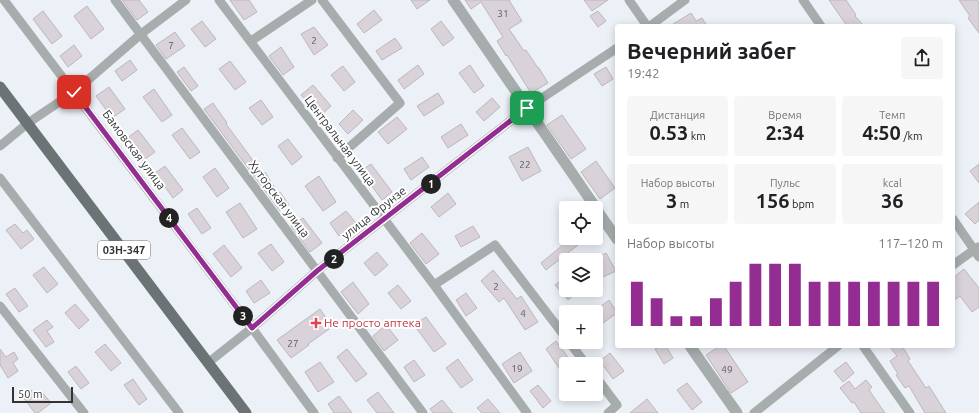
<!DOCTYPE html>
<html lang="ru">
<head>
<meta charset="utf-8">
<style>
  :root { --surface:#fff; --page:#f6f6f6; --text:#202124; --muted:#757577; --accent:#942d91 }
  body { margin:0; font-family:Ubuntu,sans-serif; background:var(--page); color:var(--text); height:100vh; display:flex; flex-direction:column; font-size:15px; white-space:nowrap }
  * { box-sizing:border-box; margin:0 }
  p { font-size:13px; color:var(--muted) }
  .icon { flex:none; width:22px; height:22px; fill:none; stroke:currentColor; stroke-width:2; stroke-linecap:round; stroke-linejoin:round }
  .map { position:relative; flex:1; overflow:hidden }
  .side { position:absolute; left:615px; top:24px; width:340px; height:324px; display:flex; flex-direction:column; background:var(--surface); border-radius:4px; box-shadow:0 2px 10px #0003 }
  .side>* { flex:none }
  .controls { position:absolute; left:559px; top:201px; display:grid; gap:8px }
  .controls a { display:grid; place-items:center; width:44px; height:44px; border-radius:4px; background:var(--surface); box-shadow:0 2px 10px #0003; font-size:20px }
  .scale { position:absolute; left:12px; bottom:10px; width:61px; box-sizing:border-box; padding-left:4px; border:2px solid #313335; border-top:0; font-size:11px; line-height:14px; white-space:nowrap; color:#313335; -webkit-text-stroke:3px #fff; paint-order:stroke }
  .pin { position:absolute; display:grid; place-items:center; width:34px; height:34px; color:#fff; margin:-17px; border-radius:8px; box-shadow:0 2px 6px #0006 }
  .km { position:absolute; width:20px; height:20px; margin:-10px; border-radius:50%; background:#222; color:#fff; font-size:11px; line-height:20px; text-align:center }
  .round { display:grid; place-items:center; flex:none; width:42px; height:42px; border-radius:4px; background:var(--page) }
  .summary { display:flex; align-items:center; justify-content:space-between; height:68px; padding:0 12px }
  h1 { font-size:22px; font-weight:700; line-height:30px }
  .metrics { display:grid; grid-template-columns:repeat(3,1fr); gap:6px; height:68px; padding:4px 12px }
  .metrics div { display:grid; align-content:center; border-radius:4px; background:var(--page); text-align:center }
  .metrics b { font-size:20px; font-weight:700 }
  .metrics small { font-size:11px; font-weight:400 }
  .metrics p { font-size:11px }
  .chart { height:112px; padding:8px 12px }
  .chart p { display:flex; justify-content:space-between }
  .chart svg { width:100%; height:72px; margin-top:4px; stroke:var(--accent); stroke-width:6 }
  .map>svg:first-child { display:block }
  .building { fill:#d9d3d9; stroke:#bdb7bd }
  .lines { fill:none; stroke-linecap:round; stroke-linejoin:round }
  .minor { stroke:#a7acac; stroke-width:9 }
  .tertiary { stroke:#a7acac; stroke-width:11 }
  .primary { stroke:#6b7374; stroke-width:11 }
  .route-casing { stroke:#fff; stroke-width:8 }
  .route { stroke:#942d91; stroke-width:5 }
  .health-dot { fill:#e0444e; stroke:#fff; stroke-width:1.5 }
  .labels { text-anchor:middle; stroke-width:4; stroke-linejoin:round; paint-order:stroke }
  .number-label { font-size:10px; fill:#5b5b5e }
  .shield { fill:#fff; stroke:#6f7072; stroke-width:1 }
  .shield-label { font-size:11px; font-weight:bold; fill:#313335 }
  .street-label { font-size:12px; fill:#313335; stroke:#fff }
  .health-label { font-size:12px; fill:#be3a42; stroke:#fff; text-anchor:start }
</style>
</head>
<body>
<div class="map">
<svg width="979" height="413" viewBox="0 0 979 413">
  <rect width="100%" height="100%" fill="#ecf0f7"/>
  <path class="building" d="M 122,0 L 139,0 L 148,12 L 137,20 Z
    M 230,0 L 249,0 L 257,12 L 244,20 Z
    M 411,0 L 430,0 L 417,9 Z
    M 465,0 L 509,0 L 522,21 L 509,29 L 524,51 L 526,50 L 538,68 L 539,68 L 548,83 L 531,93 L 507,55 L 506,56 L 497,41 L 503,37 L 481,2 L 471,9 Z
    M 584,0 L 608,0 L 592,11 Z
    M 829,0 L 846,0 L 856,15 L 855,16 L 864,26 L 847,26 Z
    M 959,0 L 977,0 L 979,3 L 979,33 L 968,18 L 970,16 Z
    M 87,6 L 104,29 L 91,39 L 74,16 Z
    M 374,10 L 382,20 L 364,33 L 357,24 Z
    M 43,11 L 62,36 L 52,44 L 33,19 Z
    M 598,11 L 606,21 L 598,27 L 590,16 Z
    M 691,13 L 696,21 L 702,18 L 707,26 L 670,26 Z
    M 202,21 L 216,39 L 205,47 L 191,29 Z
    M 441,21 L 454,38 L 443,46 L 431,29 Z
    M 314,27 L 328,45 L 314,55 L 301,34 Z
    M 175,32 L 185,46 L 166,59 L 156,45 Z
    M 395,38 L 402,48 L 382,60 L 376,51 Z
    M 74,45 L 82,56 L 68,67 L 60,56 Z
    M 281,47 L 294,67 L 283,75 L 269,56 Z
    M 130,60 L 137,70 L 122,81 L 115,71 Z
    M 230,61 L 246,82 L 235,90 L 219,69 Z
    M 418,65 L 424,74 L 404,89 L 398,80 Z
    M 470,65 L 484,86 L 474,93 L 459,73 Z
    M 343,66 L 355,82 L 344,91 L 331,75 Z
    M 184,67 L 198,86 L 191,91 L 177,72 Z
    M 606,67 L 613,79 L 602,86 L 594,74 Z
    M 313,85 L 331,106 L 320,116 L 301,95 Z
    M 109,87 L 125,109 L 112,118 L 96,96 Z
    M 154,89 L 172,115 L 162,122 L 143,97 Z
    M 438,93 L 444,103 L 424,116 L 417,106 Z
    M 492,98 L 500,107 L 484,121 L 476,112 Z
    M 261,100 L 273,117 L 262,125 L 249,108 Z
    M 213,103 L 227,123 L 226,124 L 263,174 L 265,172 L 278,193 L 280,192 L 289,205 L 280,211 L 204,109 Z
    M 353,110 L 363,120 L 348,134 L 339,124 Z
    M 562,115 L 586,149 L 571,159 L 547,125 Z
    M 397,117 L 407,129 L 388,144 L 378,132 Z
    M 461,124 L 468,135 L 448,148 L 441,137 Z
    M 182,128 L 200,152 L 190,159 L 172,135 Z
    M 138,130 L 155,152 L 142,161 L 126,139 Z
    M 288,139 L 302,157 L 292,165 L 278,146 Z
    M 528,147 L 541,171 L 522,181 L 509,157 Z
    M 422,157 L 429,167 L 411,180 L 404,169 Z
    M 596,161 L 615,188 L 600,199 L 581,172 Z
    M 371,164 L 392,192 L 382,200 L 361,171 Z
    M 979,164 L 979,183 L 970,171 Z
    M 165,166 L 183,190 L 173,198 L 155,173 Z
    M 215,168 L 229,188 L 217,197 L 203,177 Z
    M 319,176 L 336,202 L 323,211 L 305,186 Z
    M 448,193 L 456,204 L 439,217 L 431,207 Z
    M 979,202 L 979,220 L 975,224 L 965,214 Z
    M 240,203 L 257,229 L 243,238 L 226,212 Z
    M 197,208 L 211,228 L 202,234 L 188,214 Z
    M 346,211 L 356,223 L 339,236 L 330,223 Z
    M 303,218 L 322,243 L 310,252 L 291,226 Z
    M 15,224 L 23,233 L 27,230 L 34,239 L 21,249 L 6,230 Z
    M 473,226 L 480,237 L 461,247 L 455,236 Z
    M 422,233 L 439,254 L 426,264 L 410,243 Z
    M 560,238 L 587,238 L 546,270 L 541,263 L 564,244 Z
    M 271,244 L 284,262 L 272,271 L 258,253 Z
    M 224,245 L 242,268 L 231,277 L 213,254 Z
    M 377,252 L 388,265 L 375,276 L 364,263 Z
    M 606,253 L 616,271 L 603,277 L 596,264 L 596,260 L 594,259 Z
    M 44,267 L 58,284 L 47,293 L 33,275 Z
    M 964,269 L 979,288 L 979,307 L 972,312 L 960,296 L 953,301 L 953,278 Z
    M 493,270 L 517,299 L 521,296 L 538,322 L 525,330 L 504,298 L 499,302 L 481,281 Z
    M 566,276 L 566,290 L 580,290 L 568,300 L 555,285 Z
    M 261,280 L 270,293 L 254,303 L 246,291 Z
    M 353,282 L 369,304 L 358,314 L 341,292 Z
    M 398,285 L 411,301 L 401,309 L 388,293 Z
    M 15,288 L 28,306 L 19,312 L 6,294 Z
    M 466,293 L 477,308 L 466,316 L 456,300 Z
    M 609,300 L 617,313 L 596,328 L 596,310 Z
    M 75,304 L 89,320 L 79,329 L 65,313 Z
    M 320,309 L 332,327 L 308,344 L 309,345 L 291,358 L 277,340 Z
    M 426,317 L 446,344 L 434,352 L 414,325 Z
    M 47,320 L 53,327 L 47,331 L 54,342 L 46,347 L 33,330 Z
    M 386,325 L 398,340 L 384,351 L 373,336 Z
    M 556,341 L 570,360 L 559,368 L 546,349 Z
    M 105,344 L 121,363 L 111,371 L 95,352 Z
    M 661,346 L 666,346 L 673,358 L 664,364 L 655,349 Z
    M 720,346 L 724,346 L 748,382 L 731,393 L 706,355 Z
    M 889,346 L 902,346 L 910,359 L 908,361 L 926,388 L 929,386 L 946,413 L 925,413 L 909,386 L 905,388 L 896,375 L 898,374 L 890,361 L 897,356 Z
    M 0,349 L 6,357 L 14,352 L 18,359 L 13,363 L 18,371 L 8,378 L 0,365 Z
    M 347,349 L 367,374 L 356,382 L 337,357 Z
    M 520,352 L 532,371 L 514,383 L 502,364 Z
    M 610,353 L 624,371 L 613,379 L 600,361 Z
    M 458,359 L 473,380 L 461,388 L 446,368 Z
    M 414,360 L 425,375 L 414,382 L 404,367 Z
    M 320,362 L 334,382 L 318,392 L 305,372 Z
    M 846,362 L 854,373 L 843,382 L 834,371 Z
    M 76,366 L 89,383 L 81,389 L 68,372 Z
    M 133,379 L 147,399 L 139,405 L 124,385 Z
    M 866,380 L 872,387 L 869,390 L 885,413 L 861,413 L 854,402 L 852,403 L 840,388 L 849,381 L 855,389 Z
    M 687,383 L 702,402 L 692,410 L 677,390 Z
    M 538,385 L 551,401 L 543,408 L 530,391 Z
    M 31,390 L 36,396 L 41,391 L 51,403 L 38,413 L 35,413 L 23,397 Z
    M 378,392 L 394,413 L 377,413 L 367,400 Z
    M 339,396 L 352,413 L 334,413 L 328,404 Z
    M 488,399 L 500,413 L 482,413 L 477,408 Z
    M 647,399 L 658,413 L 630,413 Z
    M 442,400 L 453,413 L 433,413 L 430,409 Z"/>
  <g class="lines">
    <path class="minor" d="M 4,0 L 252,328 L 314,413
      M 115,0 L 423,413
      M 219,0 L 434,285 L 527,413
      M 322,0 L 400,103 L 337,158
      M 629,0 L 647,26
      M 803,0 L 821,26
      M 650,26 L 685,0
      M 251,41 L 312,0
      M 0,146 L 28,123 L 74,92 L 141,34 L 186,0
      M 0,178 L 179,413
      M 953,219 L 979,257
      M 953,265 L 978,247
      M 434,285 L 495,245 L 566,338
      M 0,306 L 84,413
      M 569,342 L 586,364
      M 863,346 L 910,413
      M 209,362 L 252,328 L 317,271 L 527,108 L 617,48
      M 596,377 L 617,405 L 608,413
      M 754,413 L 838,346"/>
    <path class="tertiary" d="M 453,0 L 596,208
      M 596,209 L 617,239
      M 690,346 L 737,413"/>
    <path class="primary" d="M 0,87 L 246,413"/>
  </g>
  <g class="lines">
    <defs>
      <path id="route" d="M 74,92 L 252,328 L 317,271 L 527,108"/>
    </defs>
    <use href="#route" class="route-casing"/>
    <use href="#route" class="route"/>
  </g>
  <path class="health-dot" d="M314 317h4v4h4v4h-4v4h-4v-4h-4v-4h4z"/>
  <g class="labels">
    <g class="number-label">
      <text x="503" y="17">31</text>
      <text x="314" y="44">2</text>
      <text x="171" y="49">7</text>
      <text x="525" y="168">22</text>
      <text x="496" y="290">2</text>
      <text x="523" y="317">4</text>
      <text x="293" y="347">27</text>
      <text x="517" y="372">19</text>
      <text x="727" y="373">49</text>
    </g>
    <rect class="shield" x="98" y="241" width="52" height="18" rx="3"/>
    <g class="shield-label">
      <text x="124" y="254">03Н-347</text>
    </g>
    <g class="street-label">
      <text transform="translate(340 141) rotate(53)" y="4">Центральная улица</text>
      <text transform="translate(134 150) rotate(53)" y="4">Бамовская улица</text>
      <text transform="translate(279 199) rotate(53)" y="4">Хуторская улица</text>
      <text transform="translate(374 213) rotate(-38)" y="4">улица Фрунзе</text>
    </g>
    <g class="health-label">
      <text x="324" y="327">Не просто аптека</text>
    </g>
  </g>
</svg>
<div class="controls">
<a><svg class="icon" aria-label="locate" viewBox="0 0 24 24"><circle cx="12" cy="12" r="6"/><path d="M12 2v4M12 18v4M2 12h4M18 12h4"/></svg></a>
<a><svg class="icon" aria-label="layers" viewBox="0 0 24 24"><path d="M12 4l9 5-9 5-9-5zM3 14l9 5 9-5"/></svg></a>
<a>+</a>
<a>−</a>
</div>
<div class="scale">50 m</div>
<div class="pin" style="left:527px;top:108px;background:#1e9e55"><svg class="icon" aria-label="arrive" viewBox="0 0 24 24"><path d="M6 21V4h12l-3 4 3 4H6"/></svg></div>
<div class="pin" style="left:74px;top:92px;background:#d93025"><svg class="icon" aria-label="check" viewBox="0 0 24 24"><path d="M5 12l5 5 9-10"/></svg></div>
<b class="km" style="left:431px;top:184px">1</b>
<b class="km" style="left:334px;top:259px">2</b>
<b class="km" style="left:243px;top:316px">3</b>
<b class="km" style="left:169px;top:218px">4</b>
<section class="side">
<div class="summary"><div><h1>Вечерний забег</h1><p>19:42</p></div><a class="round"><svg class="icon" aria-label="share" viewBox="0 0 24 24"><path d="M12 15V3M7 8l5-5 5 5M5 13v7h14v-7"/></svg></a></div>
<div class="metrics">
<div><p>Дистанция</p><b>0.53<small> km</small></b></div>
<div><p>Время</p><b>2:34</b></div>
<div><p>Темп</p><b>4:50<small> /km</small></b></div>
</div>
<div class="metrics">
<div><p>Набор высоты</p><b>3<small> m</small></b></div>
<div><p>Пульс</p><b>156<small> bpm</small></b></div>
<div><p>kcal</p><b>36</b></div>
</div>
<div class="chart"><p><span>Набор высоты</span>117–120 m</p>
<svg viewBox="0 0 160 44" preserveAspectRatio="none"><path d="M5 44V17M15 44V27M25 44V38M35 44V38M45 44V27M55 44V17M65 44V6M75 44V6M85 44V6M95 44V17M105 44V17M115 44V17M125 44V17M135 44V17M145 44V17M155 44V17"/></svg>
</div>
</section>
</div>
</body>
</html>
